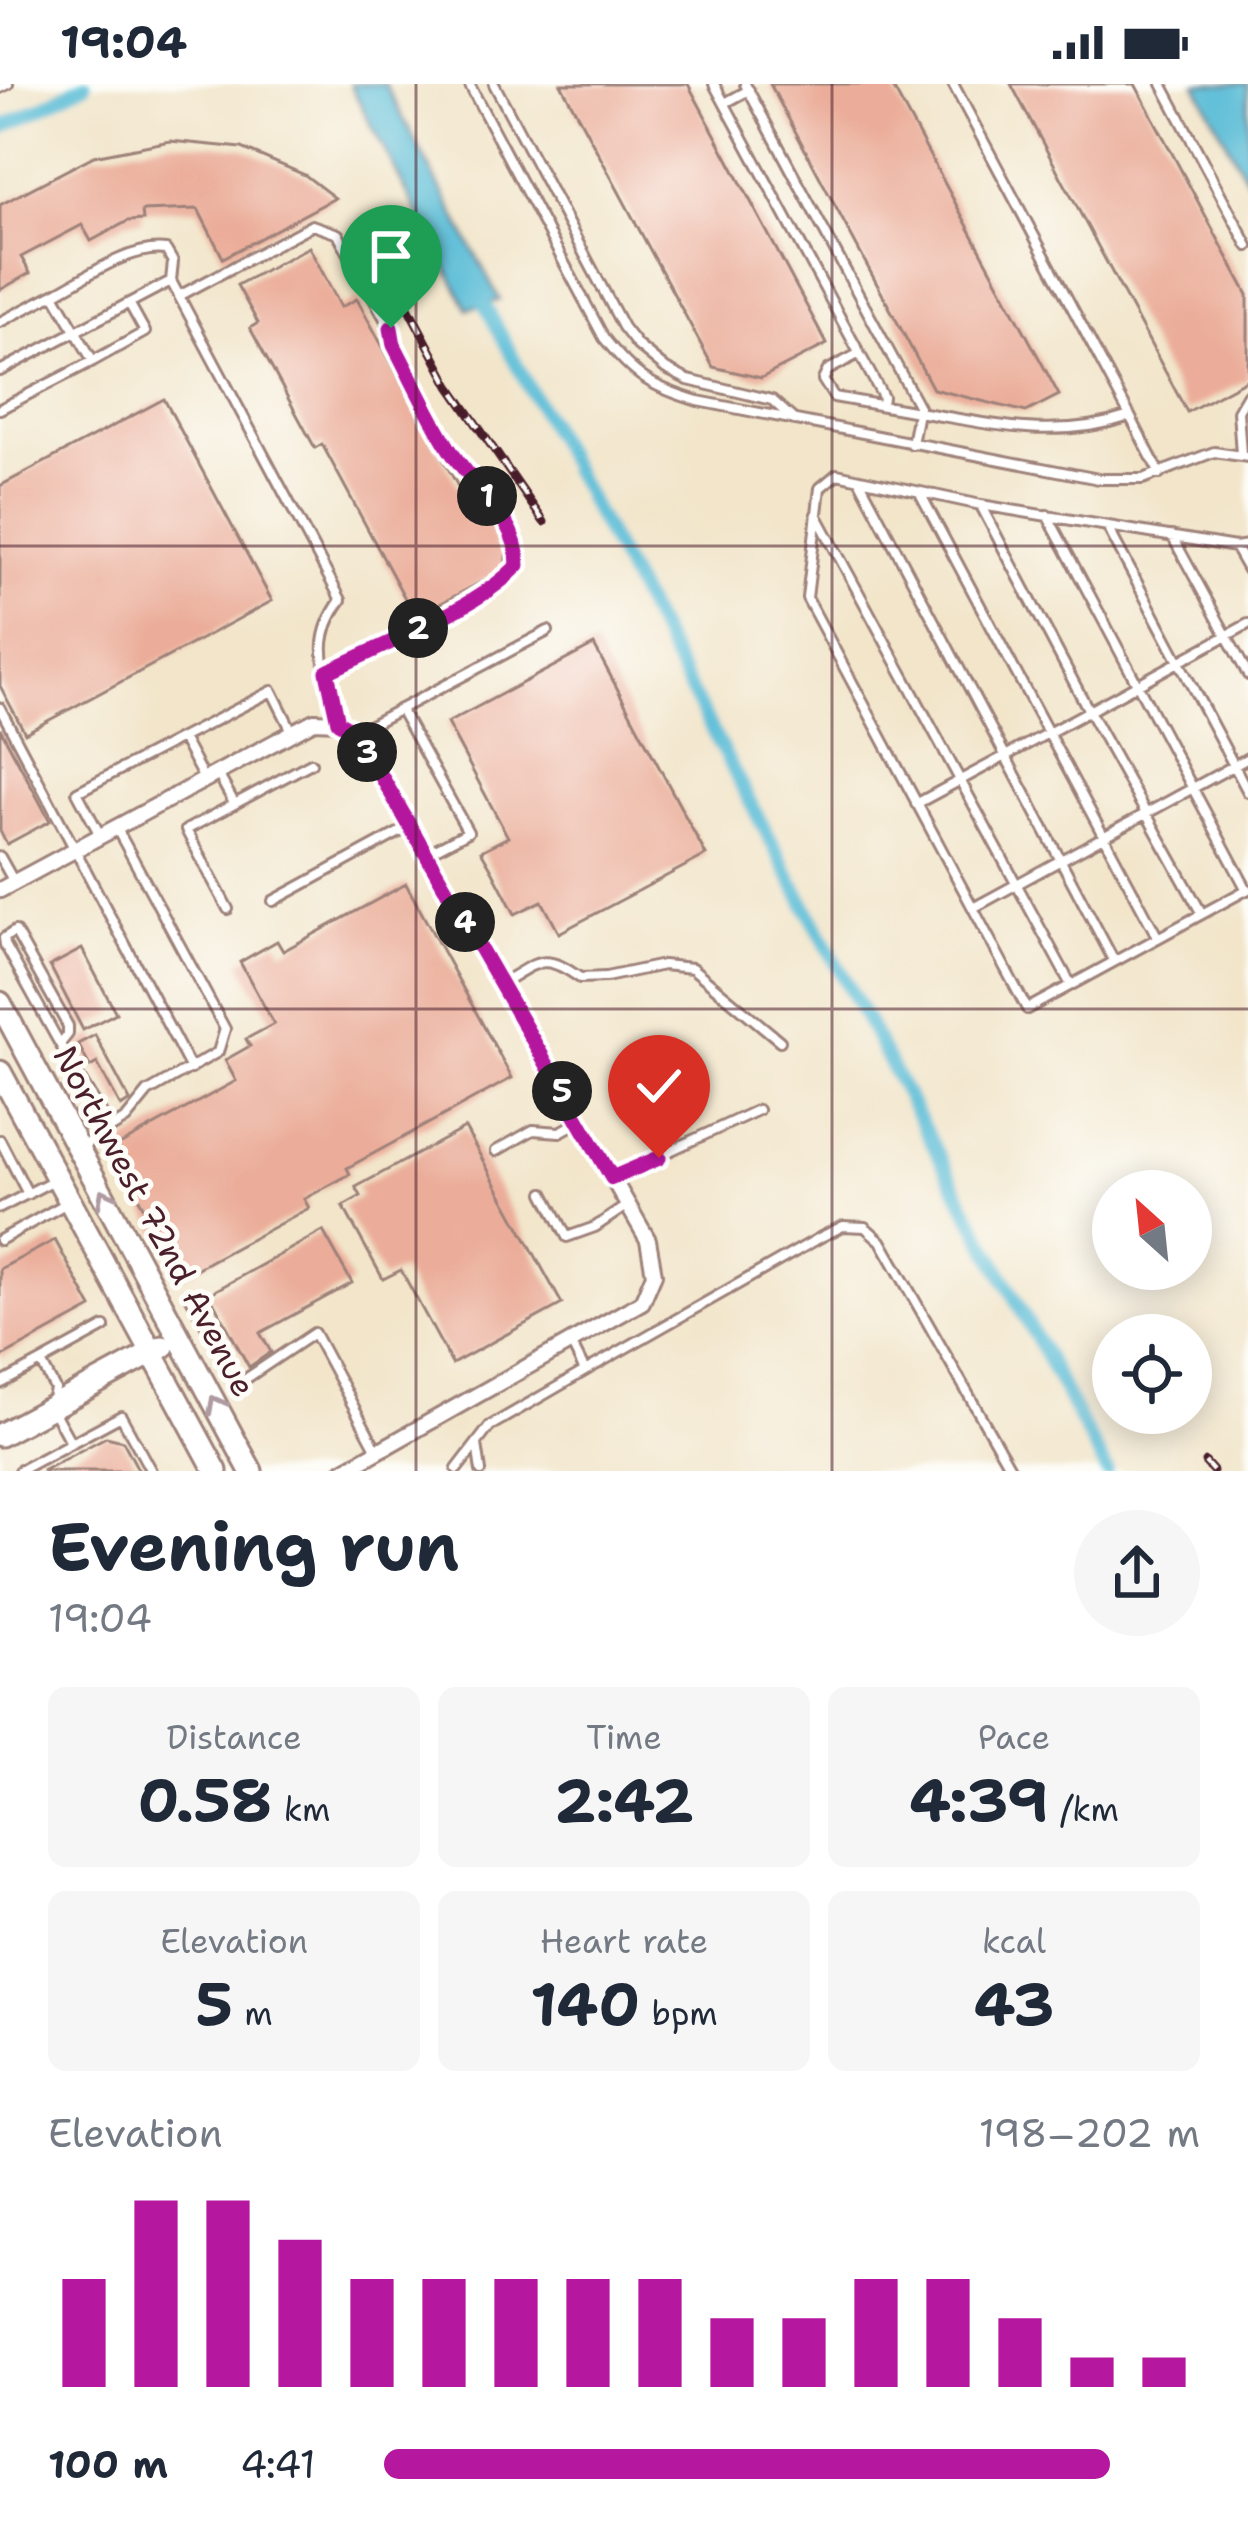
<!DOCTYPE html>
<html lang="en">
<head>
<meta charset="utf-8">
<style>
  :root { --surface:#fff; --page:#f6f6f7; --text:#1f2937; --muted:#747a83; --accent:#b5179e }
  body { margin:0; font-family:"Shantell Sans",sans-serif; background:var(--page); color:var(--text); height:100vh; display:flex; flex-direction:column; font-size:45px; white-space:nowrap }
  * { box-sizing:border-box; margin:0 }
  p { font-size:39px; color:var(--muted) }
  .icon { flex:none; width:66px; height:66px; fill:none; stroke:currentColor; stroke-width:2; stroke-linecap:round; stroke-linejoin:round }
  .map { position:relative; height:1387px; overflow:hidden }
  .drawer { display:flex; flex-direction:column; background:var(--surface); flex:1 }
  .drawer>* { flex:none }
  .needle { width:78px; rotate:333deg }
  .controls { position:absolute; left:1092px; top:1086px; display:grid; gap:24px }
  .controls a { display:grid; place-items:center; width:120px; height:120px; border-radius:50%; background:var(--surface); box-shadow:0 6px 30px #0003; font-size:60px }
  .pin { position:absolute; display:grid; place-items:center; width:102px; height:102px; color:#fff; margin:-123px -51px; border-radius:50% 50% 50% 0; rotate:-45deg; box-shadow:0 0 12px #0007 }
  .pin .icon { rotate:45deg }
  .km { position:absolute; width:60px; height:60px; margin:-30px; border-radius:50%; background:#222; color:#fff; font-size:33px; line-height:60px; text-align:center }
  .round { display:grid; place-items:center; flex:none; width:126px; height:126px; border-radius:63px; background:var(--page) }
  .head { display:flex; align-items:center; justify-content:space-between; height:204px; padding:0 48px }
  h1 { font-size:66px; font-weight:700; line-height:90px }
  .stats { display:grid; grid-template-columns:repeat(3,1fr); gap:18px; height:204px; padding:12px 48px }
  .stats div { display:grid; align-content:center; border-radius:18px; background:var(--page); text-align:center }
  .stats b { font-size:60px; font-weight:700 }
  .stats small { font-size:33px; font-weight:400 }
  .stats p { font-size:33px }
  .chart { height:336px; padding:24px 48px }
  .chart p { display:flex; justify-content:space-between }
  .chart svg { width:100%; height:216px; margin-top:12px; stroke:var(--accent); stroke-width:6 }
  ul { padding:0 48px; list-style:none; font-size:39px }
  li { display:grid; grid-template-columns:192px 144px 1fr; align-items:center; height:90px }
  li i { height:30px; border-radius:15px; background:var(--accent) }
  .status { display:flex; justify-content:space-between; align-items:center; height:84px; padding:0 60px; background:var(--surface); direction:ltr }
  .status svg { height:33px; fill:currentColor }
  .map>svg:first-child { display:block }
  .water { fill:#57bbd6; stroke:#506d80; stroke-width:3 }
  .lines { fill:none; stroke-linecap:round; stroke-linejoin:round }
  .canal { stroke:#57bbd6; stroke-width:14 }
  .building { fill:#ebad9a }
  .lane-casing { stroke:#9e827a; stroke-width:14 }
  .street-casing { stroke:#9e827a; stroke-width:20 }
  .secondary-casing { stroke:#9e827a; stroke-width:27 }
  .lane { stroke:#fff; stroke-width:8 }
  .street { stroke:#fff; stroke-width:14 }
  .secondary { stroke:#fff; stroke-width:21 }
  .rail-casing { stroke:#4a1f2b; stroke-width:9 }
  .rail { stroke:#fdfcf7; stroke-width:4.5; stroke-dasharray:14; stroke-linecap:butt }
  .oneway { stroke:#ae9aa0 }
  .route-casing { stroke:#fff; stroke-width:24 }
  .route { stroke:#b5179e; stroke-width:15 }
  .grid { fill:none; stroke:#4a1f2b; stroke-width:3; stroke-opacity:0.55 }
  .labels { text-anchor:middle; stroke-width:10; stroke-linejoin:round; paint-order:stroke }
  .street-label { font-size:33px; fill:#4a1f2b; stroke:#fdfcf7 }
</style>
</head>
<body>
<div class="status"><b>19:04</b><svg viewBox="0 0 49 12"><path d="M0 12V9h3v3zM5 12V6h3v6zM10 12V3h3v9zM15 12V0h3v12zM26 1h20v11H26zM47 4h2v5h-2z"/></svg></div>
<div class="map">
<svg width="1248" height="1387" viewBox="0 0 1248 1387">
  <rect width="100%" height="100%" fill="#fdfcf7"/>
  <filter id="ink" filterUnits="userSpaceOnUse"><feTurbulence type="fractalNoise" baseFrequency=".00833" numOctaves="2"/><feDisplacementMap in="SourceGraphic" scale="24" xChannelSelector="R" yChannelSelector="G"/><feConvolveMatrix kernelMatrix="1 2 1 2 8 2 1 2 1" color-interpolation-filters="sRGB"/></filter>
  <filter id="wash" filterUnits="userSpaceOnUse"><feTurbulence type="fractalNoise" baseFrequency=".004" numOctaves="4" result="noise"/><feDisplacementMap in="SourceGraphic" scale="48" xChannelSelector="R" yChannelSelector="G"/><feGaussianBlur stdDeviation="2.7" result="paint"/><feColorMatrix in="noise" values="0 0 0 0 0 0 0 0 0 0 0 0 0 0 0 0 0 1.4 0 .05"/><feComposite in="paint" operator="in"/></filter>
  <g filter="url(#wash)">
    <rect width="100%" height="100%" fill="#f2e5ca"/>
    <path class="water" d="M 350,0 L 385,0 L 500,216 L 468,225 Z
      M 1196,0 L 1248,0 L 1248,98 Z"/>
    <g class="lines">
      <path class="canal" d="M 0,45 L 85,0
        M 477,206 L 1107,1387"/>
    </g>
    <g id="blocks">
      <path class="building" d="M 561,0 L 688,0 L 827,260 L 761,294 L 713,283 Z
        M 770,0 L 891,0 L 1059,311 L 1026,328 L 933,305 Z
        M 1011,0 L 1135,0 L 1248,211 L 1248,295 L 1187,328 Z
        M 170,57 L 242,64 L 305,91 L 335,114 L 223,174 L 198,125 L 142,127 L 143,136 L 128,137 L 91,157 L 82,141 L 21,173 L 30,189 L 0,206 L 0,121 L 94,72 Z
        M 309,163 L 341,223 L 357,215 L 469,423 L 480,417 L 496,439 L 507,466 L 505,481 L 496,490 L 415,533 L 322,360 L 315,364 L 250,244 L 258,239 L 237,201 Z
        M 164,315 L 272,517 L 25,649 L 0,602 L 0,402 Z
        M 594,561 L 706,771 L 559,849 L 542,817 L 515,830 L 492,786 L 481,767 L 508,753 L 447,639 Z
        M 0,644 L 50,737 L 7,760 L 0,747 Z
        M 406,800 L 512,994 L 347,1084 L 350,1090 L 304,1115 L 309,1124 L 181,1193 L 112,1065 L 236,997 L 225,976 L 250,962 L 246,955 L 274,940 L 240,878 L 277,857 L 283,867 Z
        M 82,865 L 116,929 L 83,946 L 50,882 Z
        M 95,951 L 130,1017 L 121,1023 L 97,979 L 90,983 L 78,960 Z
        M 679,990 L 692,1012 L 653,1034 L 640,1012 Z
        M 465,1044 L 562,1220 L 452,1280 L 401,1186 L 383,1195 L 343,1122 L 361,1112 L 356,1103 Z
        M 323,1147 L 352,1199 L 260,1249 L 271,1268 L 249,1283 L 209,1210 Z
        M 55,1156 L 92,1224 L 0,1274 L 0,1185 Z
        M 106,1353 L 123,1357 L 139,1387 L 42,1387 Z"/>
    </g>
  </g>
  <g filter="url(#ink)">
    <use href="#blocks" fill-opacity="0" stroke="#9e827a" stroke-width="3"/>
    <g class="lines">
      <defs>
        <path id="lane" d="M 469,0 L 604,254 C 634,292 651,303 698,317 L 1099,395 L 1143,395 L 1214,368 L 1248,373
          M 494,0 L 623,243 L 637,261 L 666,285 L 688,296 L 772,316 L 794,336
          M 714,0 L 883,313 L 882,320
          M 745,0 L 919,323 L 918,328 C 992,340 1056,357 1130,332 L 1160,390
          M 953,0 L 1130,332
          M 1162,0 L 1248,162
          M 0,4 L 8,0
          M 725,19 L 749,6
          M 54,210 C 85,194 130,161 166,166 L 173,178 L 171,197
          M 179,212 L 312,141 L 338,150 L 390,244 L 394,261 C 413,297 430,335 452,369 C 475,404 518,435 517,481 C 478,525 382,561 327,588
          M 0,238 L 54,210 L 93,277 L 0,325
          M 858,270 L 828,286 L 823,296 L 834,313 L 918,328 L 912,360
          M 93,277 L 145,248 L 129,219
          M 0,287 L 171,197 L 341,516 C 308,561 328,587 338,636
          M 1241,370 L 1238,327 L 1248,310
          M 861,399 L 1114,877
          M 921,411 L 1158,854
          M 981,422 L 1089,627 L 1248,540
          M 816,430 L 1071,901
          M 1047,431 L 1247,806
          M 1107,442 L 1248,708
          M 1172,452 L 1248,591
          M 1248,461 L 1235,463 L 981,421 L 837,390 L 820,404 L 807,514 L 1027,925 L 1248,805
          M 1235,463 L 1248,486
          M 0,624 L 191,985
          M 400,625 L 468,748 L 426,770
          M 357,648 L 548,547
          M 182,654 L 204,695
          M 218,690 L 234,719
          M 916,720 L 1089,627 L 1202,830
          M 100,751 L 77,708 L 272,607 L 293,649
          M 0,773 L 14,798
          M 273,817 L 409,743
          M 973,824 L 1248,674
          M 228,825 L 186,746 L 311,679
          M 502,899 C 539,877 544,868 580,894 L 606,893 L 663,881 L 692,884 L 780,957
          M 60,960 L 68,950 L 68,942 L 15,847 L 4,854 L 5,861 C 40,923 72,986 111,1044
          M 0,1056 L 28,1110
          M 79,1064 L 126,1035 L 148,1008 L 218,968 L 225,945 L 117,745
          M 496,1067 L 533,1046 L 560,1048 L 578,1038
          M 613,1093 L 758,1026
          M 544,1109 L 567,1153 L 595,1143 L 626,1122
          M 0,1124 L 56,1095
          M 0,1156 L 67,1119
          M 190,1212 L 238,1300 L 314,1249 L 377,1366
          M 41,1278 L 105,1243
          M 585,1287 L 821,1153 L 843,1142 L 865,1143 L 881,1157 L 1012,1387
          M 0,1300 L 41,1278 L 55,1305 L 51,1323 L 71,1359
          M 477,1360 L 481,1387
          M 457,1385 L 490,1342 L 585,1287 L 571,1259
          M 19,1387 L 121,1332 L 151,1387"/>
        <path id="street" d="M 0,806 L 314,637 L 338,638 L 356,648 L 648,1156 L 654,1190 L 642,1218 L 343,1387"/>
        <path id="secondary" d="M 0,919 L 251,1387
          M 0,988 L 216,1387
          M 0,1351 L 163,1263"/>
      </defs>
      <use href="#lane" class="lane-casing"/>
      <use href="#street" class="street-casing"/>
      <use href="#secondary" class="secondary-casing"/>
      <use href="#lane" class="lane"/>
      <use href="#street" class="street"/>
      <use href="#secondary" class="secondary"/>
      <defs>
        <path id="rail" d="M 375,161 L 450,302 L 544,438
          M 1205,1378 L 1213,1387"/>
      </defs>
      <use href="#rail" class="rail-casing"/>
      <use href="#rail" class="rail"/>
    </g>
    <defs><path id="oneway-chevron" d="M-2-3.5L2.5 0L-2 3.5" fill="none" stroke-width="1.6" stroke-linecap="round" stroke-linejoin="round" transform="scale(3)"/></defs>
    <g class="oneway">
      <use href="#oneway-chevron" transform="translate(105 1113) rotate(-118)"/>
      <use href="#oneway-chevron" transform="translate(216 1320) rotate(-118)"/>
    </g>
  </g>
  <g class="lines" filter="url(#ink)">
    <defs>
      <path id="route" d="M 391,244 L 394,261 C 413,297 430,335 452,369 C 475,404 518,435 518,481 C 477,525 382,561 327,588 L 338,638 L 356,648 L 612,1094 L 659,1074"/>
    </defs>
    <use href="#route" class="route-casing"/>
    <use href="#route" class="route"/>
  </g>
  <path class="grid" d="M 416,0 L 416,1387M 832,0 L 832,1387M 0,462 L 1248,462M 0,925 L 1248,925"/>
  <g class="labels">
    <g class="street-label">
      <text transform="translate(155 1137) rotate(62)" y="12">Northwest 72nd Avenue</text>
    </g>
  </g>
</svg>
<div class="controls">
<a><svg class="needle" viewBox="-14 -14 28 28"><path d="M0-13l5 13h-10z" fill="#e53935"/><path d="M0 13l5-13h-10z" fill="#747a83"/></svg></a>
<a><svg class="icon" aria-label="locate" viewBox="0 0 24 24"><circle cx="12" cy="12" r="6"/><path d="M12 2v4M12 18v4M2 12h4M18 12h4"/></svg></a>
</div>
<div class="pin" style="left:391px;top:244px;background:#1e9e55"><svg class="icon" aria-label="arrive" viewBox="0 0 24 24"><path d="M6 21V4h12l-3 4 3 4H6"/></svg></div>
<div class="pin" style="left:659px;top:1074px;background:#d93025"><svg class="icon" aria-label="check" viewBox="0 0 24 24"><path d="M5 12l5 5 9-10"/></svg></div>
<b class="km" style="left:487px;top:412px">1</b>
<b class="km" style="left:418px;top:544px">2</b>
<b class="km" style="left:367px;top:668px">3</b>
<b class="km" style="left:465px;top:838px">4</b>
<b class="km" style="left:562px;top:1007px">5</b>
</div>
<section class="drawer">
<div class="head"><div><h1>Evening run</h1><p>19:04</p></div><a class="round"><svg class="icon" aria-label="share" viewBox="0 0 24 24"><path d="M12 15V3M7 8l5-5 5 5M5 13v7h14v-7"/></svg></a></div>
<div class="stats">
<div><p>Distance</p><b>0.58<small> km</small></b></div>
<div><p>Time</p><b>2:42</b></div>
<div><p>Pace</p><b>4:39<small> /km</small></b></div>
</div>
<div class="stats">
<div><p>Elevation</p><b>5<small> m</small></b></div>
<div><p>Heart rate</p><b>140<small> bpm</small></b></div>
<div><p>kcal</p><b>43</b></div>
</div>
<div class="chart"><p><span>Elevation</span>198–202 m</p>
<svg viewBox="0 0 160 44" preserveAspectRatio="none"><path d="M5 44V22M15 44V6M25 44V6M35 44V14M45 44V22M55 44V22M65 44V22M75 44V22M85 44V22M95 44V30M105 44V30M115 44V22M125 44V22M135 44V30M145 44V38M155 44V38"/></svg>
</div>
<ul>
<li><b>100 m</b>4:41<i style="width:89%"></i></li>
</ul>
</section>
</body>
</html>
